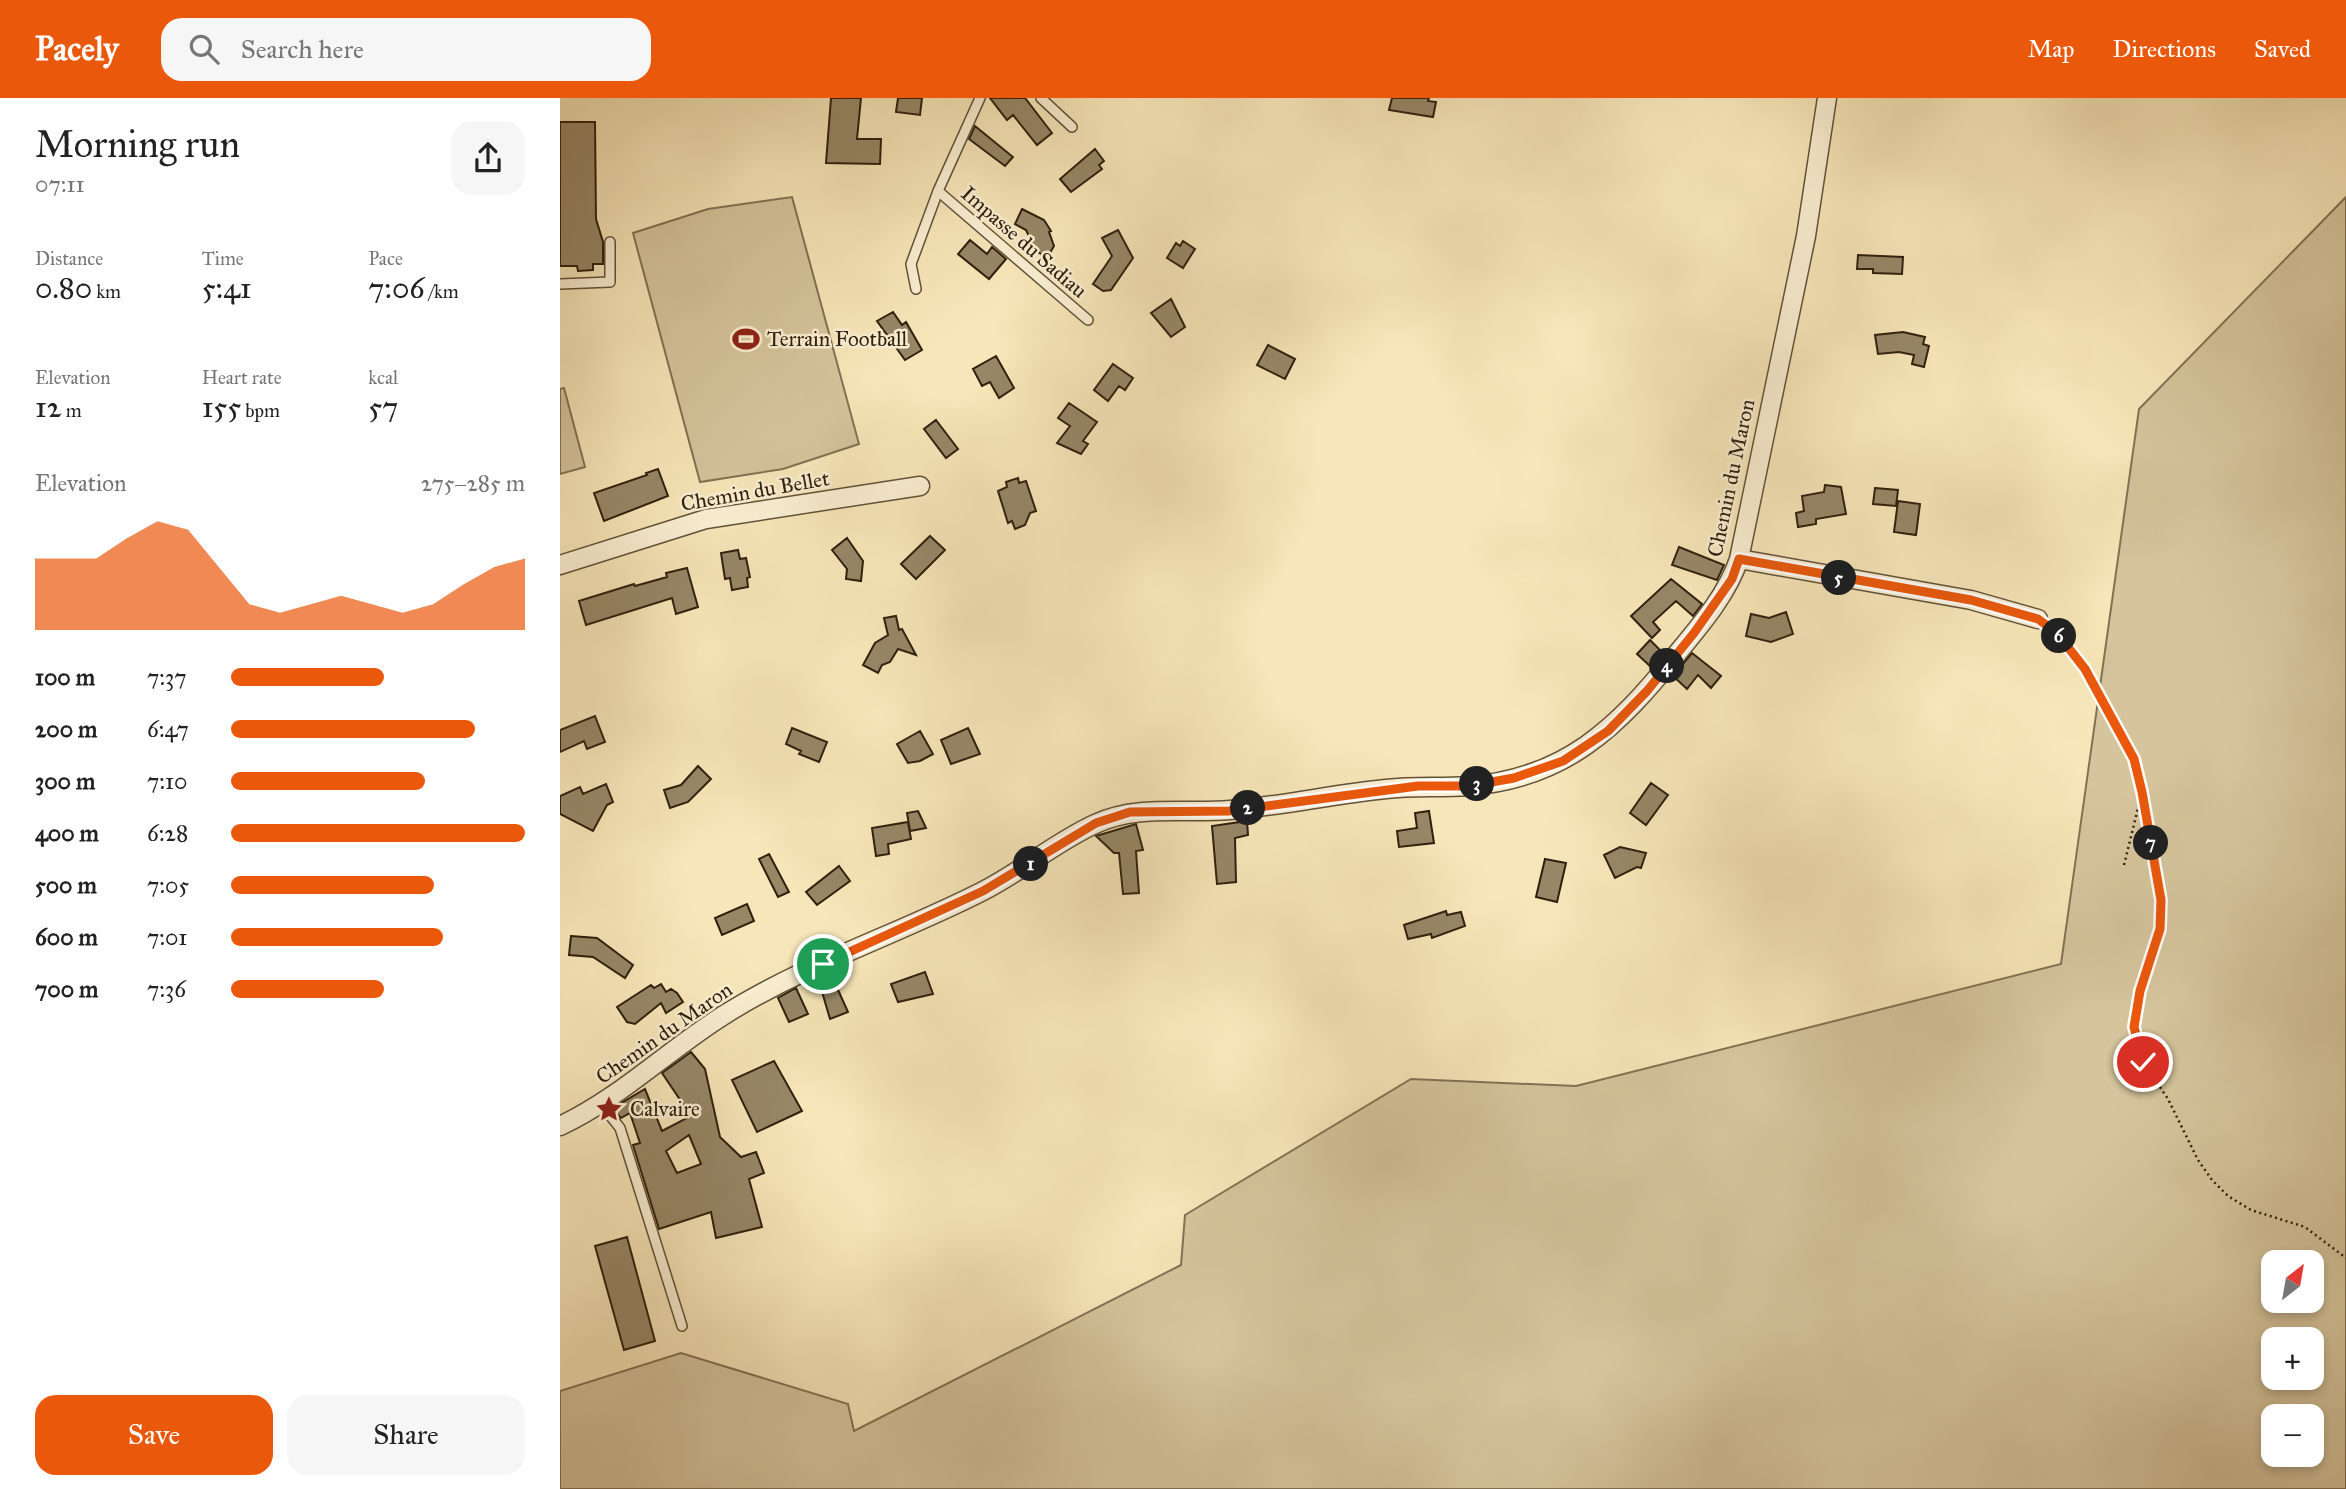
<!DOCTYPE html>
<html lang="en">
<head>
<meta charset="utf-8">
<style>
  :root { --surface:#fff; --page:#f6f6f6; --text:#222; --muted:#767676; --accent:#ea580c }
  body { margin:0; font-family:"IM FELL Great Primer",serif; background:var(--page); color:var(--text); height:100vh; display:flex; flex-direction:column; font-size:26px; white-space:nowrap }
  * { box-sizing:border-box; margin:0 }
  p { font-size:23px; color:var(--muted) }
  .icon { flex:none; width:38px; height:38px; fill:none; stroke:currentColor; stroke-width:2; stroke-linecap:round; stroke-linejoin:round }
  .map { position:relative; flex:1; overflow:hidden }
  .side { display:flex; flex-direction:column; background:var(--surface); width:560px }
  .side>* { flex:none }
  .needle { width:46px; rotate:31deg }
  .fabs { position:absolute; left:1701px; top:1152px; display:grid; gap:14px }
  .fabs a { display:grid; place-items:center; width:63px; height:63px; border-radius:14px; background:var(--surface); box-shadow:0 4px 10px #0003; font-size:35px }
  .pin { position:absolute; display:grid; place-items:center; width:60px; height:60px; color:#fff; margin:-30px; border:4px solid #fff; border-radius:50%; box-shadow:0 2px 7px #0007 }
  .km { position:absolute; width:35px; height:35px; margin:-18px; border-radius:50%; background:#222; color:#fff; font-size:19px; line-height:35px; text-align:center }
  .round { display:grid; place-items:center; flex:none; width:74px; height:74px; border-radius:21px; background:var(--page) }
  .head { display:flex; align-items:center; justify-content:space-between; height:119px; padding:0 35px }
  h1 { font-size:38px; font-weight:600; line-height:52px }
  .stats { display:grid; grid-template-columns:repeat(3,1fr); gap:10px; height:119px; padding:7px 35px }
  .stats div { display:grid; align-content:center }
  .stats b { font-size:30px; font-weight:600 }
  .stats small { font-size:19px; font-weight:400 }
  .stats p { font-size:19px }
  .chart { height:196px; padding:14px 35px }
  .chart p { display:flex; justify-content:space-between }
  .chart svg { width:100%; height:126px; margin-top:7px; fill:var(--accent); opacity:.7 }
  .action { display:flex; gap:14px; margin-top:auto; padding:14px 35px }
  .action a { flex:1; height:80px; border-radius:21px; background:var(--accent); color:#fff; font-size:28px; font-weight:600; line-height:80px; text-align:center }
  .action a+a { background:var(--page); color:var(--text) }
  ul { padding:0 35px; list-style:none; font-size:23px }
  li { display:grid; grid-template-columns:112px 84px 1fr; align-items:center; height:52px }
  li i { height:18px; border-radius:9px; background:var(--accent) }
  header { display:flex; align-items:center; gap:42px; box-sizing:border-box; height:98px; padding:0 35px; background:var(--accent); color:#fff }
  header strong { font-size:33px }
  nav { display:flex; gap:38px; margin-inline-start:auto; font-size:24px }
  .search { width:490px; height:63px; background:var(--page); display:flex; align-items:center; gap:18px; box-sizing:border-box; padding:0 24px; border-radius:21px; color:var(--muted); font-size:26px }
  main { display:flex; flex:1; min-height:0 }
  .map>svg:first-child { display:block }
  .green { fill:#d5c49c; stroke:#827255; stroke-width:2; fill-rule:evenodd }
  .building { fill:#978767; stroke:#2f200e; stroke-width:2; fill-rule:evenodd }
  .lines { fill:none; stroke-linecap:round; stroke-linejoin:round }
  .lane-casing { stroke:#615239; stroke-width:12 }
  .street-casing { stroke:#615239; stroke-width:21 }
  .path { stroke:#2f200e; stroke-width:2.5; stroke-dasharray:2 3.5; stroke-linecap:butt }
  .lane { stroke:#faefd2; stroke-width:9 }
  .street { stroke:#faefd2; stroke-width:18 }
  .route-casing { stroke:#fff; stroke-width:14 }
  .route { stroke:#ea580c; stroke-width:9 }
  .labels { text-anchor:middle; stroke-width:5; stroke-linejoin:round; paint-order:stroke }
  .street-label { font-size:21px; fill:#2f200e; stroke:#faefd2 }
  .poi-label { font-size:21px; fill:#2f200e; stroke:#faefd2; text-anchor:start }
</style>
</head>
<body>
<header>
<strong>Pacely</strong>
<div class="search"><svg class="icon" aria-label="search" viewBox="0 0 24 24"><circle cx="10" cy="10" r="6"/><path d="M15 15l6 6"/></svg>Search here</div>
<nav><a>Map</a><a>Directions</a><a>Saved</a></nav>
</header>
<main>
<section class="side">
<div class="head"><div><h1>Morning run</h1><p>07:11</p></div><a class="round"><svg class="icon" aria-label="share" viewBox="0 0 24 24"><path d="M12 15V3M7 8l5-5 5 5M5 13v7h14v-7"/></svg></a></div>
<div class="stats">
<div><p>Distance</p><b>0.80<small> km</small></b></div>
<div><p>Time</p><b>5:41</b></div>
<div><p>Pace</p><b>7:06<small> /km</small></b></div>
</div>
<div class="stats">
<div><p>Elevation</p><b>12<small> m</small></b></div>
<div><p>Heart rate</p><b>155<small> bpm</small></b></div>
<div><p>kcal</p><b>57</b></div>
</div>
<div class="chart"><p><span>Elevation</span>275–285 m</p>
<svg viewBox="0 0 160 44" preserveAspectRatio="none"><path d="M0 44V19L10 19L20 19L30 12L40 6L50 9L60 22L70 35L80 38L90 35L100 32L110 35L120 38L130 35L140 28L150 22L160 19V44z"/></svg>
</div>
<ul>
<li><b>100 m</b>7:37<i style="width:52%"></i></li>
<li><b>200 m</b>6:47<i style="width:83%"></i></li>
<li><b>300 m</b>7:10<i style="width:66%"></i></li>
<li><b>400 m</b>6:28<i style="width:100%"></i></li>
<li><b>500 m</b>7:05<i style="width:69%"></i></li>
<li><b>600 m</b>7:01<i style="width:72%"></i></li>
<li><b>700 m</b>7:36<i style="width:52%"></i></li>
</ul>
<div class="action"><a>Save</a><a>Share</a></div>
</section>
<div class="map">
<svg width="1786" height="1391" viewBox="0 0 1786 1391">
  <rect width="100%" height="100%" fill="#f7e6b9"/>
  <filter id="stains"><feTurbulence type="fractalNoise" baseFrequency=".00286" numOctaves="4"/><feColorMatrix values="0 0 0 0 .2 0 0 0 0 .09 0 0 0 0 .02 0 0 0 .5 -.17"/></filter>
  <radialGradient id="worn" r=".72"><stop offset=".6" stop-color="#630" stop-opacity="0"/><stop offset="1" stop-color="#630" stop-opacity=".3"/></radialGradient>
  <path class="green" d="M 232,99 L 299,346 L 223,371 L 140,384 L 73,135 L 148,111 Z
    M 1786,99 L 1786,1391 L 0,1391 L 0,1293 L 121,1255 L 288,1306 L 294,1333 L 621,1167 L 625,1117 L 851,981 L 1016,988 L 1501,866 L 1579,311 ZM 1713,1164 L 1752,1164 L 1752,1202 L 1713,1202 ZM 1713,1241 L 1752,1241 L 1752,1279 L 1713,1279 ZM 1713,1318 L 1752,1318 L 1752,1356 L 1713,1356 Z
    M 4,290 L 25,369 L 0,376 L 0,291 Z"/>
  <path class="building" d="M 271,0 L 301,0 L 297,41 L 321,41 L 320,66 L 266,65 Z
    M 338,0 L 362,0 L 360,17 L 336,14 Z
    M 430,0 L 465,0 L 492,35 L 477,47 L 453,17 L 447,22 Z
    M 832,0 L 869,0 L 868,3 L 876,4 L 873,19 L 829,12 Z
    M 0,24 L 35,24 L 36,121 L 43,144 L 43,166 L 33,166 L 33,172 L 18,173 L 17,168 L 0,168 Z
    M 415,28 L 453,59 L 445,68 L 409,41 Z
    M 535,51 L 544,63 L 539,67 L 542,71 L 511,94 L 500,81 Z
    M 462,111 L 484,122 L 491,133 L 489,134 L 494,148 L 490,155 L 483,157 L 476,153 L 466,132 L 455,126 Z
    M 558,132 L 573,160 L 551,192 L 543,193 L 533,186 L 552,158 L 542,140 Z
    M 410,142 L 427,156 L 432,149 L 446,161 L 429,181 L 398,156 Z
    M 623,143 L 635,151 L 623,170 L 607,160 L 616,145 L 620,148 Z
    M 1298,157 L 1343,159 L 1342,176 L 1313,175 L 1313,171 L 1297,171 Z
    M 611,201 L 625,229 L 611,239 L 591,215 Z
    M 333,214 L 342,227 L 346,224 L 362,252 L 345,262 L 317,223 Z
    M 1343,234 L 1365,239 L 1363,246 L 1369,248 L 1364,269 L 1352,266 L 1354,257 L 1339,254 L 1318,256 L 1315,237 Z
    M 708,247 L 735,261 L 725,281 L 697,267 Z
    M 436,258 L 454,290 L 439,300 L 430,284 L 422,288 L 413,271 Z
    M 553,266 L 573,280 L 565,292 L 559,288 L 548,303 L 534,292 Z
    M 509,305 L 537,324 L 523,343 L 528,346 L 521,356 L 497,345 L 510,328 L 498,320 Z
    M 376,322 L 398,351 L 386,360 L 364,331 Z
    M 98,371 L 108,398 L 44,423 L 34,395 L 87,377 L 86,375 Z
    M 458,380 L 459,385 L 466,383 L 476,413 L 470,415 L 465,427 L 455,431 L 452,423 L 448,425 L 438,393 L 447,389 L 446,384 Z
    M 1265,387 L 1281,389 L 1286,416 L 1256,421 L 1256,426 L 1238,429 L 1236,415 L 1244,413 L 1242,398 L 1264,394 Z
    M 1315,390 L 1338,392 L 1336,408 L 1313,406 Z
    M 1338,403 L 1360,406 L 1356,437 L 1334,434 Z
    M 370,438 L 385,452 L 356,481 L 341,466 Z
    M 287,440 L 303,463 L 301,483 L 286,481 L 287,471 L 272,452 Z
    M 1119,449 L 1164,467 L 1157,482 L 1112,467 Z
    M 178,452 L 180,461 L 186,460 L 190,479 L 187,480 L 188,489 L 172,492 L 170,480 L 165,481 L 161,455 Z
    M 127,470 L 138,509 L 116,516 L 112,500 L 26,527 L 19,503 L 74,486 L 75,488 L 107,479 L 106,475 Z
    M 1111,481 L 1142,506 L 1133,518 L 1116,503 L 1093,524 L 1100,532 L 1092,540 L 1071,518 Z
    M 1226,514 L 1233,536 L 1211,544 L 1186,538 L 1191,516 L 1209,520 Z
    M 336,518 L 339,532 L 342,531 L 356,557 L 338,551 L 330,564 L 322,567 L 318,575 L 303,567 L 315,545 L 328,537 L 324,520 Z
    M 1090,542 L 1103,555 L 1091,569 L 1077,556 Z
    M 1132,555 L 1161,578 L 1151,590 L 1138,577 L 1127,591 L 1113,578 Z
    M 35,618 L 45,644 L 27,651 L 24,643 L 0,654 L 0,632 Z
    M 232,630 L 267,644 L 259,664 L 239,656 L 241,653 L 226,646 Z
    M 408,630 L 420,656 L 391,666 L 381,642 Z
    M 360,633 L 373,656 L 360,663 L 348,665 L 337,646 Z
    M 138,668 L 151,681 L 128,704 L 110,710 L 104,692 L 121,687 Z
    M 1091,685 L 1108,697 L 1086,727 L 1070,715 Z
    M 46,686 L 53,704 L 47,707 L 33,733 L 0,716 L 0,698 L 20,689 L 23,696 Z
    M 358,713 L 366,730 L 350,733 L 347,715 Z
    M 869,713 L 874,745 L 839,749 L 837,733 L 857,730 L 855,715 Z
    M 687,723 L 688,737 L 675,740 L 676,784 L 657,786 L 652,728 Z
    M 348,724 L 351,741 L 328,746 L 329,756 L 316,758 L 312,730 Z
    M 576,726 L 583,752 L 576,753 L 579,795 L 563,796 L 559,755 L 554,755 L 536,738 Z
    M 1060,749 L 1086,755 L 1081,770 L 1077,769 L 1055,780 L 1044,757 Z
    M 209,756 L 229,794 L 218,799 L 199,761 Z
    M 985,761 L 1006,765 L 997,804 L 976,799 Z
    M 279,768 L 290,783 L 257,807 L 246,794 Z
    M 187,806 L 194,823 L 162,837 L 155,820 Z
    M 886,813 L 887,817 L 901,814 L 905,828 L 872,840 L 871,836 L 848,841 L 844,827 Z
    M 11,838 L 37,840 L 73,867 L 65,880 L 33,859 L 9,857 Z
    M 270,874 L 288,914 L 270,921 L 258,880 Z
    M 365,874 L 373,896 L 338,904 L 331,886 Z
    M 101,886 L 106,894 L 111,891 L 117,895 L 123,904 L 106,915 L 101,905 L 75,926 L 67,924 L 57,909 L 91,887 L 94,890 Z
    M 236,890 L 248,916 L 229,924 L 218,900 Z
    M 131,954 L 145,971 L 160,1039 L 181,1059 L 196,1054 L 204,1075 L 189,1081 L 202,1129 L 156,1140 L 151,1114 L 99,1131 L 73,1047 L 80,1045 L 70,1015 L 61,1020 L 53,1010 L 85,991 L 102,1033 L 131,1018 L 102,975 ZM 129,1037 L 141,1066 L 117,1075 L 106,1053 Z
    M 214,963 L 242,1013 L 197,1034 L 172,982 Z
    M 67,1139 L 95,1243 L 64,1252 L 35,1148 Z"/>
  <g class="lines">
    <defs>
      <path id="lane" d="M 481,0 L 512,29
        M 378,93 L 528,222
        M 0,186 L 50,184 L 50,144
        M 356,191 L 351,166 L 378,93 L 420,0
        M 41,1006 L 60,1030 L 122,1228"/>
      <path id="street" d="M 1179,461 L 1411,502 L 1478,521
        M 0,467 L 146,421 L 360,388
        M 0,1028 C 60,1000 108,952 164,917 C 245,866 339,836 423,793 C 462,773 496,744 535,726 C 578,706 625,716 670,712 C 722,708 774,696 826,691 C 854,688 881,690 908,688 C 1005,681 1058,629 1115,558 C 1139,529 1167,497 1179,461 L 1246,138 L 1267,0"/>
    </defs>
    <use href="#lane" class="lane-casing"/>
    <use href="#street" class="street-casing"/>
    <path class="path" d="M 1492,531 L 1525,571 L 1574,661 L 1582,694 L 1601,802 L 1600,831 L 1580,893 L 1574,929 L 1583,964 L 1608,1001 L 1638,1062 L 1652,1082 L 1668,1098 L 1691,1112 L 1745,1129 L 1786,1160
      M 1564,767 L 1581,698"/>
    <use href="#lane" class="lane"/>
    <use href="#street" class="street"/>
  </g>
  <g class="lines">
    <defs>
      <path id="route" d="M 263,866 L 423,793 L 536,725 L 570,714 L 669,713 L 858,688 L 909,688 L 954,680 L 1003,663 L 1048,633 L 1087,593 L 1134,535 L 1172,481 L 1179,461 L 1411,502 L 1478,521 L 1497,535 L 1525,571 L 1574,661 L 1582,694 L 1601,802 L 1600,831 L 1580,893 L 1574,929 L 1583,964"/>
    </defs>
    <use href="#route" class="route-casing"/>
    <use href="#route" class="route"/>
  </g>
  <defs>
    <symbol id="stadium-bare" viewBox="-9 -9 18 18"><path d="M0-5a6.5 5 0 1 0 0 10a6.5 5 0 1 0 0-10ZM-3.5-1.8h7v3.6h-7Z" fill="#8f2418" stroke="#faefd2" stroke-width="2.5" paint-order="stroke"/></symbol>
    <symbol id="sight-bare" viewBox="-9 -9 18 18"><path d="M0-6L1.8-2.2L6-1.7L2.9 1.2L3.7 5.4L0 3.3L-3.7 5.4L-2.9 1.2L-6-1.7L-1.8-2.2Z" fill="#8f2418" stroke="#faefd2" stroke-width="2.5" paint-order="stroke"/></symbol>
  </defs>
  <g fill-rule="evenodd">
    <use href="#stadium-bare" x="167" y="222" width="38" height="38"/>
    <use href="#sight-bare" x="30" y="992" width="38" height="38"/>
  </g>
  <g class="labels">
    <g class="street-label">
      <text transform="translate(464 144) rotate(41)" y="7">Impasse du Sadiau</text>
      <text transform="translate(1171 380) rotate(-78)" y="7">Chemin du Maron</text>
      <text transform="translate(195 393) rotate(-10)" y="7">Chemin du Bellet</text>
      <text transform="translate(104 935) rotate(-35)" y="7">Chemin du Maron</text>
    </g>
    <g class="poi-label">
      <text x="207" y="248">Terrain Football</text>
      <text x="70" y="1018">Calvaire</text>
    </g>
  </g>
  <rect width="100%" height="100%" filter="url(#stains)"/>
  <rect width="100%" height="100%" fill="url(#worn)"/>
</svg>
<div class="fabs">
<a><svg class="needle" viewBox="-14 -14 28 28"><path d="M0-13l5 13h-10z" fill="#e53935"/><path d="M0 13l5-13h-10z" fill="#767676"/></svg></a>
<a>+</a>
<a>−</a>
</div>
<div class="pin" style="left:263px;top:866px;background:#1e9e55"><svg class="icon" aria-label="arrive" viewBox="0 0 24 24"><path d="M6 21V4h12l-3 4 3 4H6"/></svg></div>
<div class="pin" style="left:1583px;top:964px;background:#d93025"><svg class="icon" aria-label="check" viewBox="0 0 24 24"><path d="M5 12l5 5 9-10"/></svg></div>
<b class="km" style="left:471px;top:766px">1</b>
<b class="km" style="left:688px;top:710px">2</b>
<b class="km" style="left:917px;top:686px">3</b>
<b class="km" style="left:1107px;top:568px">4</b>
<b class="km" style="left:1279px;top:480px">5</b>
<b class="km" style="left:1499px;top:538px">6</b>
<b class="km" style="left:1591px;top:745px">7</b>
</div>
</main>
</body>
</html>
